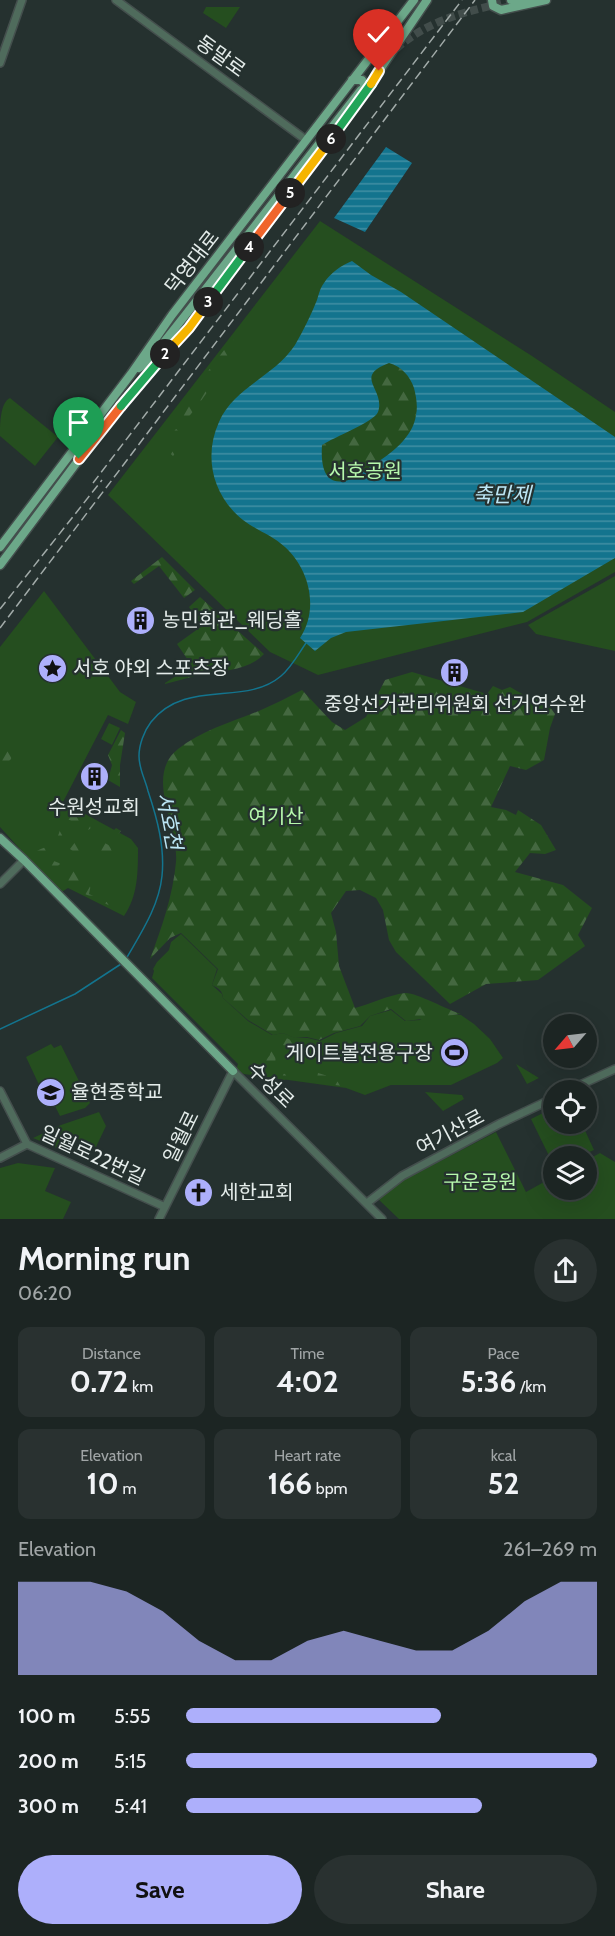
<!DOCTYPE html>
<html lang="en">
<head>
<meta charset="utf-8">
<style>
  :root { --surface:#1c2523; --page:#293130; --text:#f1f3f6; --muted:#a0a5a6; --line:#3a4241; --accent:#adaffb }
  body { margin:0; font-family:Cabin,"Noto Sans KR",sans-serif; background:var(--page); color:var(--text); height:100vh; display:flex; flex-direction:column; font-size:22px; white-space:nowrap }
  * { box-sizing:border-box; margin:0 }
  p { font-size:20px; color:var(--muted) }
  .icon { flex:none; width:33px; height:33px; fill:none; stroke:currentColor; stroke-width:2; stroke-linecap:round; stroke-linejoin:round }
  .map { position:relative; height:1219px; overflow:hidden }
  .side { display:flex; flex-direction:column; background:var(--surface); flex:1 }
  .side>* { flex:none }
  .needle { width:39px; rotate:242deg }
  .tools { position:absolute; left:543px; top:1014px; display:grid; gap:12px }
  .tools a { display:grid; place-items:center; width:54px; height:54px; border-radius:50%; background:var(--surface); box-shadow:0 6px 24px #0002,0 0 0 2px var(--line); font-size:30px }
  .pin { position:absolute; display:grid; place-items:center; width:51px; height:51px; color:#fff; margin:-62px -26px; border-radius:50% 50% 50% 0; rotate:-45deg; box-shadow:0 0 6px #0007 }
  .pin .icon { rotate:45deg }
  .km { position:absolute; width:30px; height:30px; margin:-15px; border-radius:50%; background:#222; color:#fff; font-size:16px; line-height:30px; text-align:center }
  .round { display:grid; place-items:center; flex:none; width:63px; height:63px; border-radius:32px; background:var(--page) }
  .overview { display:flex; align-items:center; justify-content:space-between; height:102px; padding:0 18px }
  h1 { font-size:33px; font-weight:700; line-height:45px }
  .figures { display:grid; grid-template-columns:repeat(3,1fr); gap:9px; height:102px; padding:6px 18px }
  .figures div { display:grid; align-content:center; border-radius:12px; background:var(--page); text-align:center }
  .figures b { font-size:30px; font-weight:700 }
  .figures small { font-size:16px; font-weight:400 }
  .figures p { font-size:16px }
  .chart { height:168px; padding:12px 18px }
  .chart p { display:flex; justify-content:space-between }
  .chart svg { width:100%; height:108px; margin-top:6px; fill:var(--accent); opacity:.7 }
  .cta { display:flex; gap:12px; margin-top:auto; padding:12px 18px }
  .cta a { flex:1; height:69px; border-radius:36px; background:var(--accent); color:#111; font-size:24px; font-weight:700; line-height:69px; text-align:center }
  .cta a+a { background:var(--page); color:var(--text) }
  ul { padding:0 18px; list-style:none; font-size:20px }
  li { display:grid; grid-template-columns:96px 72px 1fr; align-items:center; height:45px }
  li i { height:15px; border-radius:8px; background:var(--accent) }
  .map>svg:first-child { display:block }
  .green { fill:#254e1f }
  .forest { fill:url(#forest-firs) }
  .water { fill:url(#water-rules); fill-rule:evenodd }
  .lines { fill:none; stroke-linecap:round; stroke-linejoin:round }
  .stream { stroke:#13748e; stroke-width:1.5 }
  .major-tunnel { stroke:#424d4b; stroke-width:8; stroke-dasharray:8 4; stroke-linecap:butt }
  .minor-casing { stroke:#444f4d; stroke-width:10 }
  .major-casing { stroke:#444f4d; stroke-width:11 }
  .minor { stroke:#4f6b5c; stroke-width:7 }
  .major { stroke:#6ca889; stroke-width:8 }
  .rail { stroke:#a2aba9; stroke-width:1.5; stroke-dasharray:9 4.5; stroke-linecap:butt }
  .split-1-casing { stroke:#fff; stroke-width:12 }
  .split-2-casing { stroke:#fff; stroke-width:12 }
  .split-3-casing { stroke:#fff; stroke-width:12 }
  .split-4-casing { stroke:#fff; stroke-width:12 }
  .split-5-casing { stroke:#fff; stroke-width:12 }
  .split-6-casing { stroke:#fff; stroke-width:12 }
  .split-7-casing { stroke:#fff; stroke-width:12 }
  .split-8-casing { stroke:#fff; stroke-width:12 }
  .split-1 { stroke:#f0652b; stroke-width:8 }
  .split-2 { stroke:#22a559; stroke-width:8 }
  .split-3 { stroke:#f5b400; stroke-width:8 }
  .split-4 { stroke:#22a559; stroke-width:8 }
  .split-5 { stroke:#f0652b; stroke-width:8 }
  .split-6 { stroke:#f5b400; stroke-width:8 }
  .split-7 { stroke:#22a559; stroke-width:8 }
  .split-8 { stroke:#f5b400; stroke-width:8 }
  .labels { text-anchor:middle; stroke-width:4.5; stroke-linejoin:round; paint-order:stroke }
  .street-label { font-size:20px; fill:#e4ecea; stroke:#25312f }
  .park-label { font-size:20px; fill:#b6f8ac; stroke:#25312f }
  .poi-label { font-size:20px; fill:#e4ecea; stroke:#25312f; text-anchor:start }
  .water-label { font-size:21px; font-style:italic; fill:#bce6f5; stroke:#25312f }
</style>
</head>
<body>
<div class="map">
<svg width="615" height="1219" viewBox="0 0 615 1219">
  <defs>
    <pattern id="forest-firs" width="22" height="20" patternUnits="userSpaceOnUse" patternTransform="scale(1.5)"><rect width="22" height="20" fill="#254e1f"/><path d="M5 1l3.5 6h-7zM16 11l3.5 6h-7z" fill="#446840"/></pattern>
    <pattern id="water-rules" width="6" height="5" patternUnits="userSpaceOnUse" patternTransform="scale(1.5)"><rect width="6" height="5" fill="#13748e"/><path d="M0 2.5h6" fill="none" stroke="#418fa3"/></pattern>
  </defs>
  <rect width="100%" height="100%" fill="#25312f"/>
  <path class="green" d="M 206,7 L 240,7 L 226,28 L 203,13 Z
    M 320,221 L 532,356 L 615,412 L 615,572 L 527,622 L 318,675 L 270,652 L 108,495 Z
    M 10,398 L 58,437 L 35,466 L 0,436 C 0,424 0,403 10,398 Z
    M 615,576 L 615,651 L 536,634 L 528,625 Z
    M 44,591 L 120,692 L 136,702 L 128,724 L 108,715 L 63,802 L 131,839 L 138,848 C 138,872 138,896 124,916 L 68,888 L 60,893 L 0,827 L 0,647 Z
    M 109,723 L 120,728 L 112,745 L 101,739 Z
    M 181,934 L 217,969 L 212,985 L 222,994 L 223,998 L 248,1021 L 272,1035 L 283,1033 L 296,1038 L 308,1038 L 320,1041 L 336,1033 L 362,1026 L 370,1016 L 391,1010 L 405,1021 L 420,1020 L 426,1015 L 461,1015 L 474,1024 L 490,1039 L 503,1058 L 497,1063 L 451,1085 L 391,1085 L 365,1095 L 346,1088 L 244,1074 L 236,1070 L 238,1064 L 152,978 L 154,971 L 153,969 L 157,962 L 169,950 L 171,942 Z
    M 51,1044 L 54,1048 L 61,1045 L 90,1103 L 85,1108 L 60,1116 L 54,1104 L 49,1106 L 26,1057 Z
    M 516,1064 L 539,1078 L 527,1084 Z
    M 425,1092 L 462,1095 L 464,1099 L 443,1111 Z
    M 553,1108 L 554,1124 L 582,1124 L 594,1150 L 580,1156 L 554,1156 L 553,1164 L 531,1119 Z
    M 99,1112 L 106,1126 L 96,1147 L 76,1138 L 69,1153 L 33,1138 L 61,1125 Z
    M 496,1132 L 526,1192 L 553,1177 L 554,1190 L 586,1190 L 587,1160 L 600,1153 L 615,1162 L 615,1219 L 399,1219 L 377,1198 L 404,1180 Z
    M 18,1163 L 55,1168 L 45,1191 L 71,1202 L 63,1219 L 0,1219 L 0,1168 Z"/>
  <path class="forest" d="M 234,337 L 227,364 L 196,408 L 185,421 L 181,419 L 181,407 Z
    M 389,363 C 402,366 410,376 414,388 C 416,396 418,406 416,415 C 412,438 389,454 372,466 C 364,471 354,480 344,481 C 322,485 321,460 322,445 C 334,437 374,422 378,412 C 386,389 352,377 389,363 Z
    M 176,429 L 180,431 L 179,449 L 173,456 L 162,446 Z
    M 162,557 L 195,590 L 184,598 L 159,566 L 134,584 L 131,581 Z
    M 200,597 L 264,654 C 248,671 224,670 202,674 C 190,677 178,681 165,684 L 165,683 L 192,666 L 177,644 L 202,626 L 189,607 Z
    M 412,672 L 487,694 L 493,686 L 502,690 L 510,687 L 524,695 L 547,703 L 555,714 L 550,728 L 544,760 L 526,770 L 510,766 L 491,807 L 506,810 L 516,815 L 518,810 L 541,825 L 556,850 L 545,854 L 530,853 L 515,872 L 563,885 L 592,908 L 578,935 L 585,946 L 538,980 L 486,984 L 450,1004 L 396,952 L 389,940 L 383,910 L 376,898 L 360,890 L 346,891 L 331,913 L 336,932 L 339,966 L 355,1008 C 371,1004 388,995 405,993 C 415,992 448,1010 461,1014 L 406,1021 L 391,1009 L 370,1016 L 360,1026 L 334,1033 L 319,1040 L 307,1037 L 295,1038 L 283,1033 L 273,1035 L 248,1020 L 223,998 C 223,991 218,988 212,985 L 218,969 L 181,933 L 170,938 L 150,959 C 162,927 173,895 176,862 C 179,826 144,776 178,749 C 202,730 233,722 261,710 C 275,704 288,697 302,690 L 332,722 L 345,730 L 366,717 L 385,680 Z
    M 121,730 L 125,733 L 120,765 L 120,787 L 108,780 L 112,765 L 108,755 Z
    M 8,744 L 13,750 L 11,759 L 7,763 L 1,761 L 1,748 Z
    M 52,798 L 93,820 L 90,829 L 82,832 L 70,820 L 67,820 L 55,805 Z
    M 96,821 L 113,831 L 116,828 L 121,831 L 117,835 L 113,834 L 106,838 L 101,830 L 94,827 Z
    M 60,830 L 65,835 L 63,836 C 58,850 61,851 46,858 L 59,863 L 60,864 L 52,872 L 56,874 L 63,866 L 77,872 L 91,884 L 89,894 L 120,908 L 119,910 L 68,886 L 58,889 L 36,859 L 37,851 C 50,844 55,847 60,830 Z
    M 80,839 L 85,846 L 81,854 L 78,855 L 70,849 L 76,841 Z
    M 103,842 L 112,847 L 111,850 L 120,855 L 109,867 L 106,859 L 103,858 L 91,849 L 97,843 Z
    M 64,847 L 67,847 L 68,852 L 73,855 L 72,866 L 64,863 L 59,856 Z
    M 284,1037 L 293,1041 L 293,1047 L 276,1044 L 275,1072 L 285,1074 L 287,1077 L 285,1080 L 247,1072 L 247,1067 L 251,1062 L 265,1060 L 270,1055 L 268,1042 L 273,1039 Z
    M 301,1040 L 316,1043 L 319,1048 L 317,1051 L 296,1047 L 297,1041 Z
    M 318,1073 L 341,1080 L 343,1086 L 304,1081 L 304,1076 L 317,1078 Z"/>
  <path class="water" d="M 386,147 L 412,163 L 365,232 L 334,218 Z
    M 352,261 L 371,275 L 401,292 L 615,437 L 615,558 L 523,612 L 346,632 L 331,638 L 315,651 L 300,638 C 319,609 310,570 285,547 C 272,535 256,530 243,520 C 213,496 203,457 219,422 C 234,387 274,377 295,345 C 303,331 311,315 317,300 C 319,294 320,288 324,283 C 330,273 342,265 352,261 ZM 389,363 C 401,366 410,376 414,388 C 416,396 418,406 416,415 C 413,438 390,454 372,466 C 364,471 354,480 344,481 C 322,485 321,460 322,445 C 334,437 374,422 378,412 C 386,389 352,377 389,363 Z"/>
  <g class="lines">
    <path class="stream" d="M 126,959 C 141,933 159,906 162,876 C 165,847 157,818 148,791 C 145,779 139,769 139,756 C 139,745 144,731 151,722 C 186,678 245,707 281,676 C 291,668 299,653 306,643
      M 0,1029 L 75,994 L 121,964"/>
    <path class="major-tunnel" d="M 396,49 C 427,21 464,12 503,3"/>
    <defs>
      <path id="minor" d="M 116,0 L 306,140
        M 0,63 L 22,0
        M 0,884 L 24,860
        M 569,1090 L 615,1069
        M 0,1091 L 27,1144 L 165,1207
        M 0,1158 L 27,1144
        M 367,1203 L 402,1176 L 499,1124 L 554,1098
        M 159,1219 L 233,1071 L 382,1219"/>
      <path id="major" d="M 492,0 L 493,6 L 501,10 L 546,0
        M 511,0 L 532,0
        M 352,80 L 362,80 L 367,91
        M 139,368 L 149,361 L 183,318 L 361,90
        M 0,547 L 131,374 L 172,315 L 414,0
        M 0,565 L 89,446 L 140,382 L 189,328 L 367,91 L 379,71 L 427,0
        M 0,838 L 24,860 L 233,1071"/>
    </defs>
    <use href="#minor" class="minor-casing"/>
    <use href="#major" class="major-casing"/>
    <use href="#minor" class="minor"/>
    <use href="#major" class="major"/>
    <path class="rail" d="M 93,483 L 462,0
      M 0,609 L 102,480
      M 0,628 L 475,0"/>
  </g>
  <g class="lines">
    <defs>
      <path id="split-1" d="M 79,459 L 121,406"/>
      <path id="split-2" d="M 121,406 L 165,354"/>
      <path id="split-3" d="M 165,354 L 189,328 L 208,302"/>
      <path id="split-4" d="M 208,302 L 249,247"/>
      <path id="split-5" d="M 249,247 L 290,193"/>
      <path id="split-6" d="M 290,193 L 331,139"/>
      <path id="split-7" d="M 331,139 L 371,84"/>
      <path id="split-8" d="M 371,84 L 379,71"/>
    </defs>
    <use href="#split-1" class="split-1-casing"/>
    <use href="#split-2" class="split-2-casing"/>
    <use href="#split-3" class="split-3-casing"/>
    <use href="#split-4" class="split-4-casing"/>
    <use href="#split-5" class="split-5-casing"/>
    <use href="#split-6" class="split-6-casing"/>
    <use href="#split-7" class="split-7-casing"/>
    <use href="#split-8" class="split-8-casing"/>
    <use href="#split-1" class="split-1"/>
    <use href="#split-2" class="split-2"/>
    <use href="#split-3" class="split-3"/>
    <use href="#split-4" class="split-4"/>
    <use href="#split-5" class="split-5"/>
    <use href="#split-6" class="split-6"/>
    <use href="#split-7" class="split-7"/>
    <use href="#split-8" class="split-8"/>
  </g>
  <defs>
    <symbol id="building-disc" viewBox="-11 -11 22 22"><circle r="9.5" fill="#adaffb" stroke="#25312f"/><path d="M-4-6H4V6H1V3H-1V6H-4ZM-2.5-4.3h1.7v1.8h-1.7ZM.8-4.3h1.7v1.8H.8ZM-2.5-1h1.7V.8h-1.7ZM.8-1h1.7V.8H.8Z" fill="#111"/></symbol>
    <symbol id="sight-disc" viewBox="-11 -11 22 22"><circle r="9.5" fill="#adaffb" stroke="#25312f"/><path d="M0-6L1.8-2.2L6-1.7L2.9 1.2L3.7 5.4L0 3.3L-3.7 5.4L-2.9 1.2L-6-1.7L-1.8-2.2Z" fill="#111"/></symbol>
    <symbol id="stadium-disc" viewBox="-11 -11 22 22"><circle r="9.5" fill="#adaffb" stroke="#25312f"/><path d="M0-5a6.5 5 0 1 0 0 10a6.5 5 0 1 0 0-10ZM-3.5-1.8h7v3.6h-7Z" fill="#111"/></symbol>
    <symbol id="school-disc" viewBox="-11 -11 22 22"><circle r="9.5" fill="#adaffb" stroke="#25312f"/><path d="M0-5L7-2L0 1L-7-2ZM-4 1L0 2.5L4 1V4Q0 6-4 4Z" fill="#111"/></symbol>
    <symbol id="church-disc" viewBox="-11 -11 22 22"><circle r="9.5" fill="#adaffb" stroke="#25312f"/><path d="M-1.2-6h2.4v3.5h3.3v2.4h-3.3V6h-2.4V-.1h-3.3v-2.4h3.3Z" fill="#111"/></symbol>
  </defs>
  <g fill-rule="evenodd">
    <use href="#building-disc" x="124" y="604" width="33" height="33"/>
    <use href="#sight-disc" x="36" y="652" width="33" height="33"/>
    <use href="#building-disc" x="438" y="656" width="33" height="33"/>
    <use href="#building-disc" x="78" y="760" width="33" height="33"/>
    <use href="#stadium-disc" x="438" y="1036" width="33" height="33"/>
    <use href="#school-disc" x="34" y="1076" width="33" height="33"/>
    <use href="#church-disc" x="182" y="1176" width="33" height="33"/>
  </g>
  <g class="labels">
    <g class="street-label">
      <text transform="translate(221 56) rotate(36)" y="7">동말로</text>
      <text transform="translate(192 262) rotate(-52)" y="7">덕영대로</text>
      <text transform="translate(271 1085) rotate(44)" y="7">수성로</text>
      <text transform="translate(450 1132) rotate(-28)" y="7">여기산로</text>
      <text transform="translate(181 1137) rotate(-64)" y="7">일월로</text>
      <text transform="translate(93 1155) rotate(25)" y="7">일월로22번길</text>
    </g>
    <g class="park-label">
      <text x="365" y="478">서호공원</text>
      <text x="276" y="823">여기산</text>
      <text x="480" y="1189">구운공원</text>
    </g>
    <g class="poi-label">
      <text x="162" y="627">농민회관_웨딩홀</text>
      <text x="73" y="675">서호 야외 스포츠장</text>
      <text x="455" y="711" text-anchor="middle">중앙선거관리위원회 선거연수완</text>
      <text x="94" y="814" text-anchor="middle">수원성교회</text>
      <text x="433" y="1060" text-anchor="end">게이트볼전용구장</text>
      <text x="71" y="1099">율현중학교</text>
      <text x="220" y="1199">세한교회</text>
    </g>
    <g class="water-label">
      <text x="502" y="502">축만제</text>
      <text transform="translate(169 821) rotate(79)" y="7">서호천</text>
    </g>
  </g>
</svg>
<div class="tools">
<a><svg class="needle" viewBox="-14 -14 28 28"><path d="M0-13l5 13h-10z" fill="#e53935"/><path d="M0 13l5-13h-10z" fill="#a0a5a6"/></svg></a>
<a><svg class="icon" aria-label="locate" viewBox="0 0 24 24"><circle cx="12" cy="12" r="6"/><path d="M12 2v4M12 18v4M2 12h4M18 12h4"/></svg></a>
<a><svg class="icon" aria-label="layers" viewBox="0 0 24 24"><path d="M12 4l9 5-9 5-9-5zM3 14l9 5 9-5"/></svg></a>
</div>
<div class="pin" style="left:79px;top:459px;background:#1e9e55"><svg class="icon" aria-label="arrive" viewBox="0 0 24 24"><path d="M6 21V4h12l-3 4 3 4H6"/></svg></div>
<div class="pin" style="left:379px;top:71px;background:#d93025"><svg class="icon" aria-label="check" viewBox="0 0 24 24"><path d="M5 12l5 5 9-10"/></svg></div>
<b class="km" style="left:165px;top:354px">2</b>
<b class="km" style="left:208px;top:302px">3</b>
<b class="km" style="left:249px;top:247px">4</b>
<b class="km" style="left:290px;top:193px">5</b>
<b class="km" style="left:331px;top:139px">6</b>
</div>
<section class="side">
<div class="overview"><div><h1>Morning run</h1><p>06:20</p></div><a class="round"><svg class="icon" aria-label="share" viewBox="0 0 24 24"><path d="M12 15V3M7 8l5-5 5 5M5 13v7h14v-7"/></svg></a></div>
<div class="figures">
<div><p>Distance</p><b>0.72<small> km</small></b></div>
<div><p>Time</p><b>4:02</b></div>
<div><p>Pace</p><b>5:36<small> /km</small></b></div>
</div>
<div class="figures">
<div><p>Elevation</p><b>10<small> m</small></b></div>
<div><p>Heart rate</p><b>166<small> bpm</small></b></div>
<div><p>kcal</p><b>52</b></div>
</div>
<div class="chart"><p><span>Elevation</span>261–269 m</p>
<svg viewBox="0 0 160 44" preserveAspectRatio="none"><path d="M0 44V6L10 6L20 6L30 10L40 18L50 30L60 38L70 38L80 30L90 26L100 30L110 34L120 34L130 26L140 14L150 6L160 6V44z"/></svg>
</div>
<ul>
<li><b>100 m</b>5:55<i style="width:62%"></i></li>
<li><b>200 m</b>5:15<i style="width:100%"></i></li>
<li><b>300 m</b>5:41<i style="width:72%"></i></li>
</ul>
<div class="cta"><a>Save</a><a>Share</a></div>
</section>
</body>
</html>
